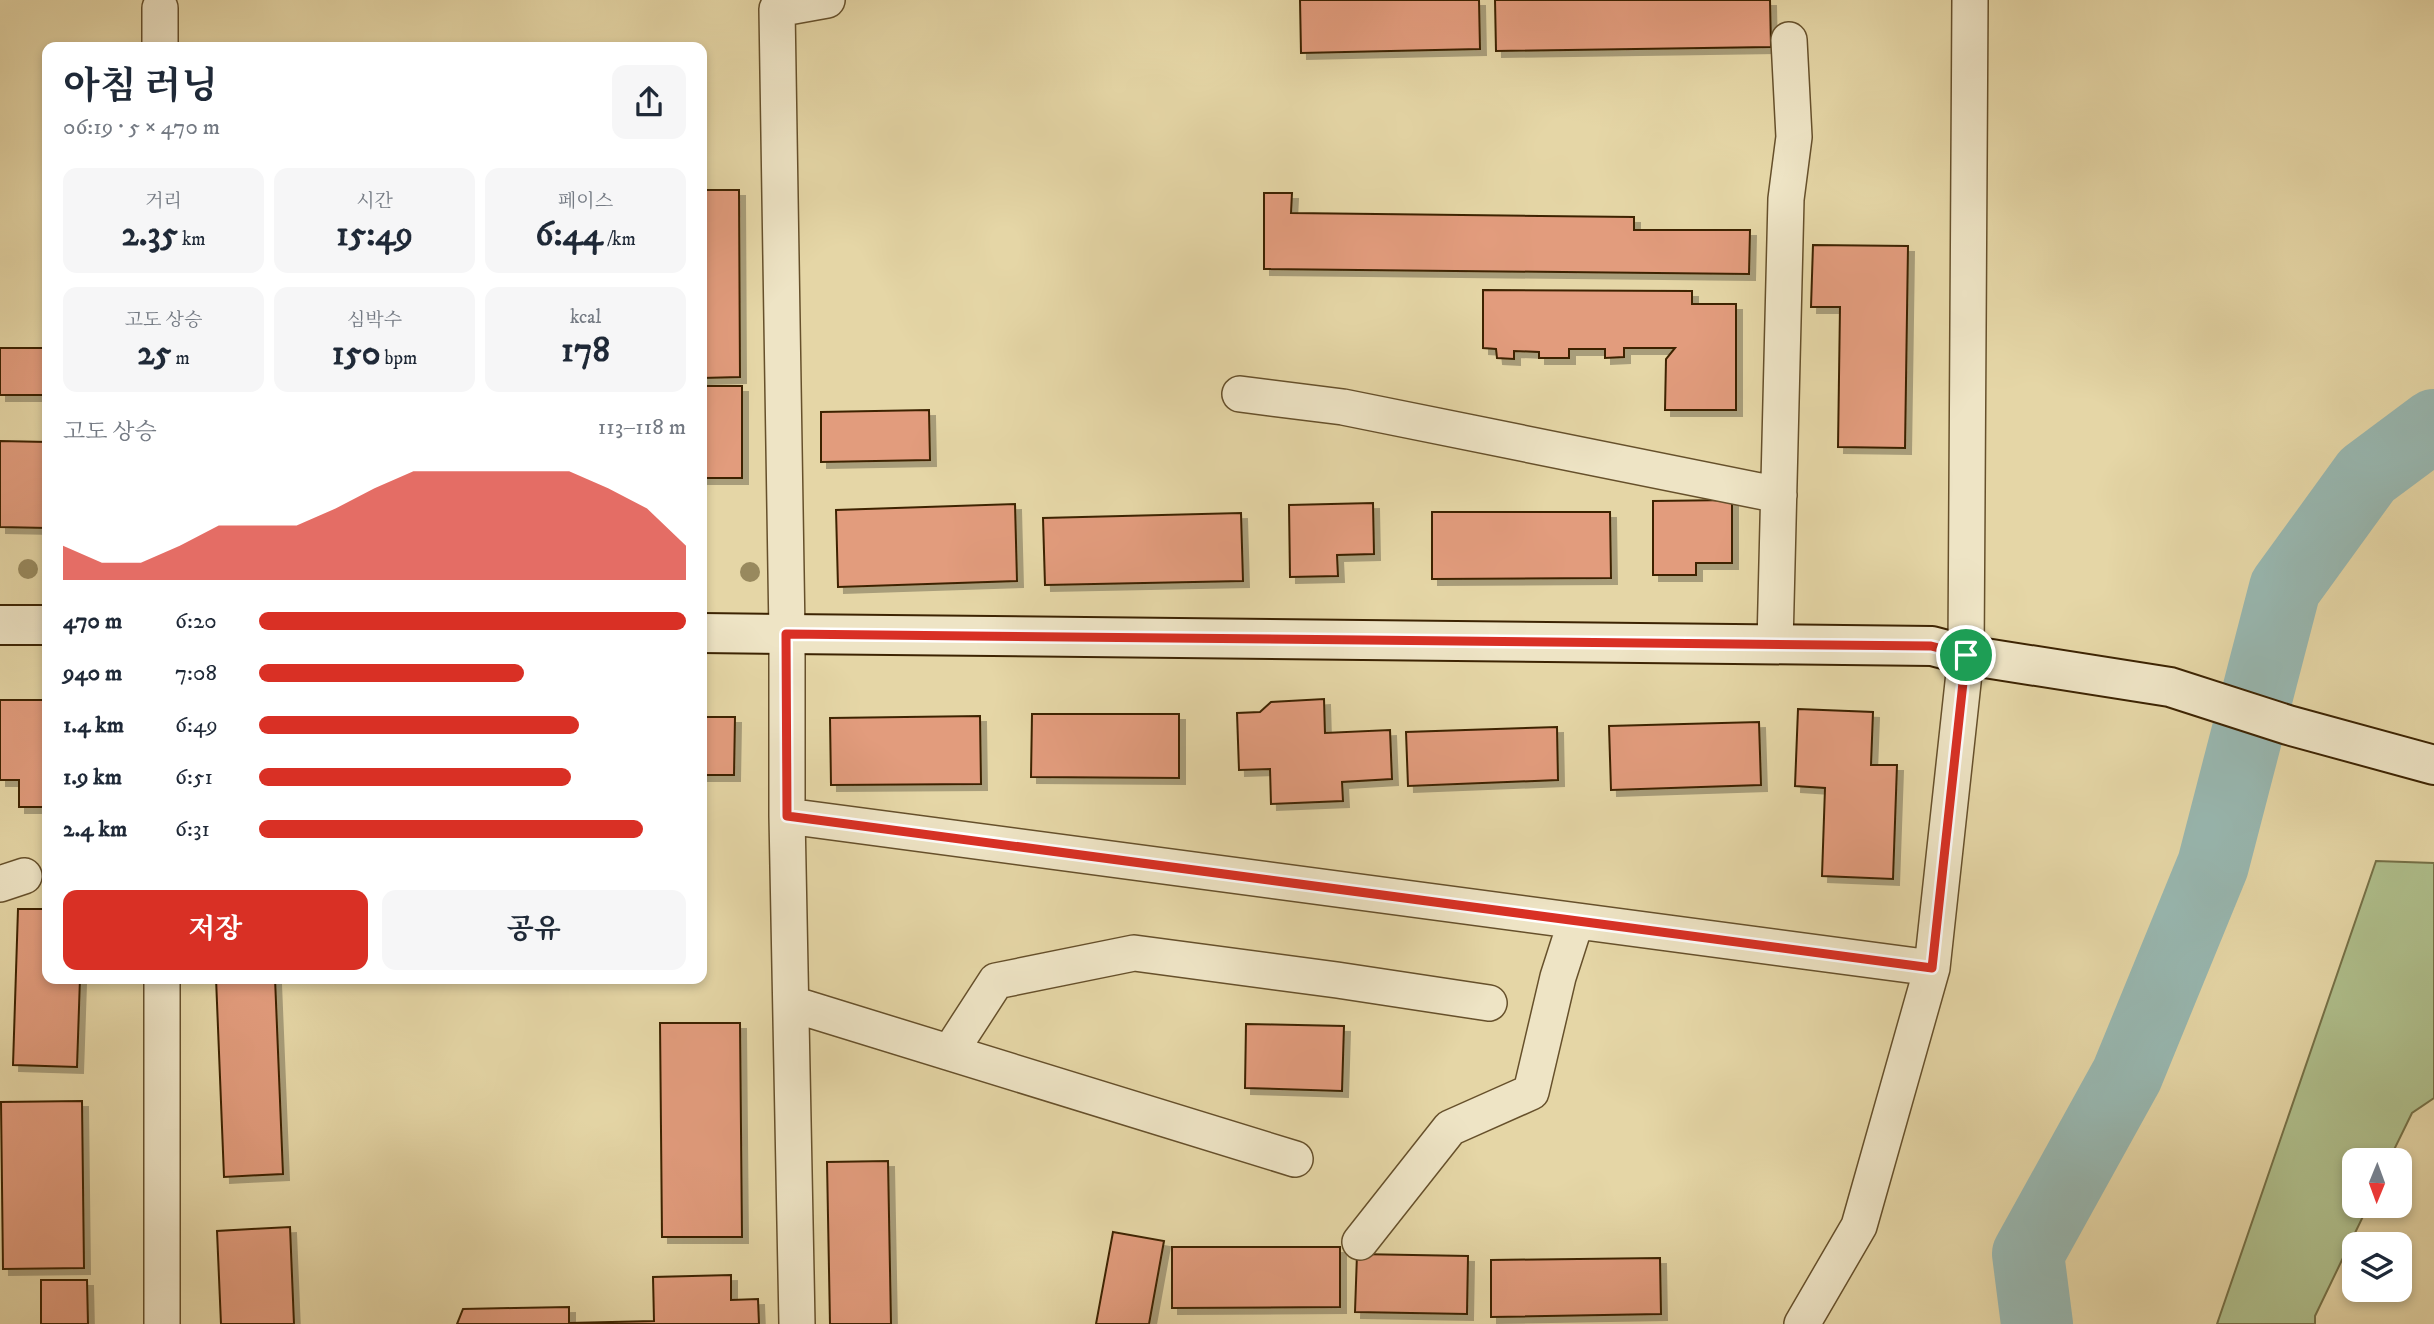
<!DOCTYPE html>
<html lang="ko">
<head>
<meta charset="utf-8">
<style>
  :root { --surface:#fff; --page:#f6f6f7; --text:#1f2937; --muted:#747a83; --accent:#d93025 }
  body { margin:0; font-family:"IM FELL DW Pica","Noto Serif KR",serif; background:var(--page); color:var(--text); height:100vh; display:flex; flex-direction:column; font-size:26px; white-space:nowrap }
  * { box-sizing:border-box; margin:0 }
  p { font-size:23px; color:var(--muted) }
  .icon { flex:none; width:38px; height:38px; fill:none; stroke:currentColor; stroke-width:2; stroke-linecap:round; stroke-linejoin:round }
  .map { position:relative; flex:1; overflow:hidden }
  .side { position:absolute; left:42px; top:42px; width:665px; height:942px; display:flex; flex-direction:column; background:var(--surface); border-radius:14px; box-shadow:0 4px 10px #0003 }
  .side>* { flex:none }
  .needle { width:46px; rotate:181deg }
  .fabs { position:absolute; left:2342px; top:1148px; display:grid; gap:14px }
  .fabs a { display:grid; place-items:center; width:70px; height:70px; border-radius:14px; background:var(--surface); box-shadow:0 4px 10px #0003; font-size:35px }
  .pin { position:absolute; display:grid; place-items:center; width:60px; height:60px; color:#fff; margin:-30px; border:4px solid #fff; border-radius:50%; box-shadow:0 2px 7px #0007 }
  .round { display:grid; place-items:center; flex:none; width:74px; height:74px; border-radius:14px; background:var(--page) }
  .headline { display:flex; align-items:center; justify-content:space-between; height:119px; padding:0 21px }
  h1 { font-size:38px; font-weight:700; line-height:52px }
  .stats { display:grid; grid-template-columns:repeat(3,1fr); gap:10px; height:119px; padding:7px 21px }
  .stats div { display:grid; align-content:center; border-radius:14px; background:var(--page); text-align:center }
  .stats b { font-size:35px; font-weight:700 }
  .stats small { font-size:19px; font-weight:400 }
  .stats p { font-size:19px }
  .chart { height:196px; padding:14px 21px }
  .chart p { display:flex; justify-content:space-between }
  .chart svg { width:100%; height:126px; margin-top:7px; fill:var(--accent); opacity:.7 }
  .button { display:flex; gap:14px; margin-top:auto; padding:14px 21px }
  .button a { flex:1; height:80px; border-radius:14px; background:var(--accent); color:#fff; font-size:28px; font-weight:700; line-height:80px; text-align:center }
  .button a+a { background:var(--page); color:var(--text) }
  ul { padding:0 21px; list-style:none; font-size:23px }
  li { display:grid; grid-template-columns:112px 84px 1fr; align-items:center; height:52px }
  li i { height:18px; border-radius:9px; background:var(--accent) }
  .map>svg:first-child { display:block }
  .green { fill:#afbf8c; stroke:#767147; stroke-width:2 }
  .lines { fill:none; stroke-linecap:round; stroke-linejoin:round }
  .river { stroke:#98b7b0; stroke-width:72 }
  .building { fill:#e29c7d; stroke:#3c2302; stroke-width:2; filter:url(#shadow) }
  .minor-casing { stroke:#66502b; stroke-width:38 }
  .secondary-casing { stroke:#3c2302; stroke-width:42 }
  .minor { stroke:#eee4c5; stroke-width:35 }
  .secondary { stroke:#eee4c5; stroke-width:38 }
  .tree { fill:#98895e }
  .route-casing { stroke:#fff; stroke-width:14 }
  .route { stroke:#d93025; stroke-width:9 }
</style>
</head>
<body>
<div class="map">
<svg width="2434" height="1324" viewBox="0 0 2434 1324">
  <defs>
    <filter id="shadow"><feDropShadow dx="6" dy="6" stdDeviation="0" flood-color="#0004"/></filter>
  </defs>
  <rect width="100%" height="100%" fill="#e5d6a6"/>
  <filter id="stains"><feTurbulence type="fractalNoise" baseFrequency=".00286" numOctaves="4"/><feColorMatrix values="0 0 0 0 .2 0 0 0 0 .09 0 0 0 0 .02 0 0 0 .5 -.17"/></filter>
  <radialGradient id="worn" r=".72"><stop offset=".6" stop-color="#630" stop-opacity="0"/><stop offset="1" stop-color="#630" stop-opacity=".3"/></radialGradient>
  <path class="green" d="M 2376,861 L 2434,863 L 2434,1098 L 2412,1113 L 2389,1160 L 2354,1160 L 2354,1206 L 2368,1206 L 2315,1316 L 2315,1324 L 2217,1324 Z"/>
  <g class="lines">
    <path class="river" d="M 2037,1324 L 2028,1254 L 2127,1075 L 2213,865 L 2285,588 L 2367,475 L 2434,425"/>
  </g>
  <path class="building" d="M 1300,0 L 1479,0 L 1480,49 L 1301,53 Z
    M 1495,0 L 1770,0 L 1771,47 L 1496,51 Z
    M 702,190 L 739,190 L 740,377 L 702,378 Z
    M 1264,193 L 1292,193 L 1291,213 L 1634,217 L 1634,230 L 1750,230 L 1749,274 L 1264,269 Z
    M 1813,245 L 1908,246 L 1905,448 L 1838,447 L 1840,307 L 1811,307 Z
    M 1483,290 L 1692,291 L 1692,304 L 1736,304 L 1736,410 L 1665,410 L 1666,359 L 1675,348 L 1624,348 L 1624,357 L 1605,358 L 1605,349 L 1569,349 L 1569,358 L 1539,358 L 1539,352 L 1514,351 L 1514,359 L 1497,358 L 1496,349 L 1483,348 Z
    M 0,348 L 47,348 L 47,395 L 0,395 Z
    M 702,386 L 742,386 L 742,478 L 702,478 Z
    M 929,410 L 930,460 L 821,462 L 821,412 Z
    M 0,441 L 47,442 L 47,528 L 0,527 Z
    M 1732,500 L 1732,563 L 1696,563 L 1696,575 L 1653,575 L 1653,501 Z
    M 1373,503 L 1374,554 L 1337,555 L 1338,576 L 1290,577 L 1289,505 Z
    M 1015,504 L 1017,581 L 838,587 L 836,510 Z
    M 1432,512 L 1610,512 L 1611,578 L 1432,579 Z
    M 1241,513 L 1243,581 L 1045,585 L 1043,518 Z
    M 1324,699 L 1325,733 L 1390,730 L 1392,779 L 1342,782 L 1343,801 L 1271,804 L 1270,769 L 1239,770 L 1237,713 L 1260,712 L 1271,702 Z
    M 0,700 L 47,700 L 47,807 L 19,807 L 19,780 L 0,780 Z
    M 1798,709 L 1873,712 L 1871,765 L 1897,765 L 1893,879 L 1822,876 L 1825,788 L 1795,786 Z
    M 1032,714 L 1179,714 L 1179,778 L 1031,777 Z
    M 980,716 L 981,784 L 831,785 L 830,718 Z
    M 702,717 L 735,717 L 734,775 L 702,775 Z
    M 1759,722 L 1761,785 L 1611,790 L 1609,726 Z
    M 1557,727 L 1558,780 L 1408,786 L 1406,732 Z
    M 18,909 L 47,909 L 47,978 L 80,978 L 77,1067 L 13,1065 Z
    M 216,978 L 275,978 L 283,1174 L 224,1177 Z
    M 660,1023 L 740,1023 L 742,1237 L 662,1237 Z
    M 1246,1024 L 1344,1026 L 1342,1091 L 1245,1088 Z
    M 82,1101 L 84,1268 L 3,1269 L 1,1102 Z
    M 888,1161 L 891,1324 L 830,1324 L 827,1162 Z
    M 290,1227 L 294,1324 L 221,1324 L 217,1231 Z
    M 1113,1232 L 1164,1241 L 1149,1324 L 1096,1324 Z
    M 1172,1247 L 1340,1247 L 1340,1307 L 1172,1308 Z
    M 1357,1254 L 1468,1256 L 1467,1314 L 1355,1312 Z
    M 1660,1258 L 1661,1314 L 1491,1317 L 1491,1260 Z
    M 731,1275 L 731,1300 L 758,1299 L 759,1324 L 457,1324 L 463,1309 L 569,1307 L 569,1323 L 654,1321 L 653,1277 Z
    M 41,1280 L 87,1280 L 88,1324 L 41,1324 Z"/>
  <g class="lines">
    <defs>
      <path id="minor" d="M 160,8 L 160,47
        M 1240,394 L 1343,407 L 1779,495
        M 1775,644 L 1786,199 L 1794,137 L 1789,40
        M 787,816 L 1932,968
        M 0,884 L 24,876
        M 162,978 L 162,1324
        M 792,1004 L 1295,1159
        M 950,1052 L 996,981 L 1134,953 L 1337,980 L 1489,1003
        M 1360,1242 L 1450,1128 L 1531,1092 L 1558,977 L 1576,921
        M 797,1324 L 787,816 L 787,634 L 777,9 L 827,0
        M 1802,1324 L 1859,1226 L 1932,968 L 1966,655 L 1970,0"/>
      <path id="secondary" d="M 0,625 L 47,625
        M 702,633 L 1932,646 L 1966,655 L 2170,687 L 2288,725 L 2434,765"/>
    </defs>
    <use href="#minor" class="minor-casing"/>
    <use href="#secondary" class="secondary-casing"/>
    <use href="#minor" class="minor"/>
    <use href="#secondary" class="secondary"/>
  </g>
  <g class="tree">
    <circle cx="28" cy="569" r="10"/>
    <circle cx="750" cy="572" r="10"/>
  </g>
  <g class="lines">
    <defs>
      <path id="route" d="M 786,634 L 1931,646 L 1966,655 L 1932,968 L 787,816 Z"/>
    </defs>
    <use href="#route" class="route-casing"/>
    <use href="#route" class="route"/>
  </g>
  <rect width="100%" height="100%" filter="url(#stains)"/>
  <rect width="100%" height="100%" fill="url(#worn)"/>
</svg>
<div class="fabs">
<a><svg class="needle" viewBox="-14 -14 28 28"><path d="M0-13l5 13h-10z" fill="#e53935"/><path d="M0 13l5-13h-10z" fill="#747a83"/></svg></a>
<a><svg class="icon" aria-label="layers" viewBox="0 0 24 24"><path d="M12 4l9 5-9 5-9-5zM3 14l9 5 9-5"/></svg></a>
</div>
<div class="pin" style="left:1966px;top:655px;background:#1e9e55"><svg class="icon" aria-label="arrive" viewBox="0 0 24 24"><path d="M6 21V4h12l-3 4 3 4H6"/></svg></div>
<section class="side">
<div class="headline"><div><h1>아침 러닝</h1><p>06:19 · 5 × 470 m</p></div><a class="round"><svg class="icon" aria-label="share" viewBox="0 0 24 24"><path d="M12 15V3M7 8l5-5 5 5M5 13v7h14v-7"/></svg></a></div>
<div class="stats">
<div><p>거리</p><b>2.35<small> km</small></b></div>
<div><p>시간</p><b>15:49</b></div>
<div><p>페이스</p><b>6:44<small> /km</small></b></div>
</div>
<div class="stats">
<div><p>고도 상승</p><b>25<small> m</small></b></div>
<div><p>심박수</p><b>150<small> bpm</small></b></div>
<div><p>kcal</p><b>178</b></div>
</div>
<div class="chart"><p><span>고도 상승</span>113–118 m</p>
<svg viewBox="0 0 160 44" preserveAspectRatio="none"><path d="M0 44V32L10 38L20 38L30 32L40 25L50 25L60 25L70 19L80 12L90 6L100 6L110 6L120 6L130 6L140 12L150 19L160 32V44z"/></svg>
</div>
<ul>
<li><b>470 m</b>6:20<i style="width:100%"></i></li>
<li><b>940 m</b>7:08<i style="width:62%"></i></li>
<li><b>1.4 km</b>6:49<i style="width:75%"></i></li>
<li><b>1.9 km</b>6:51<i style="width:73%"></i></li>
<li><b>2.4 km</b>6:31<i style="width:90%"></i></li>
</ul>
<div class="button"><a>저장</a><a>공유</a></div>
</section>
</div>
</body>
</html>
